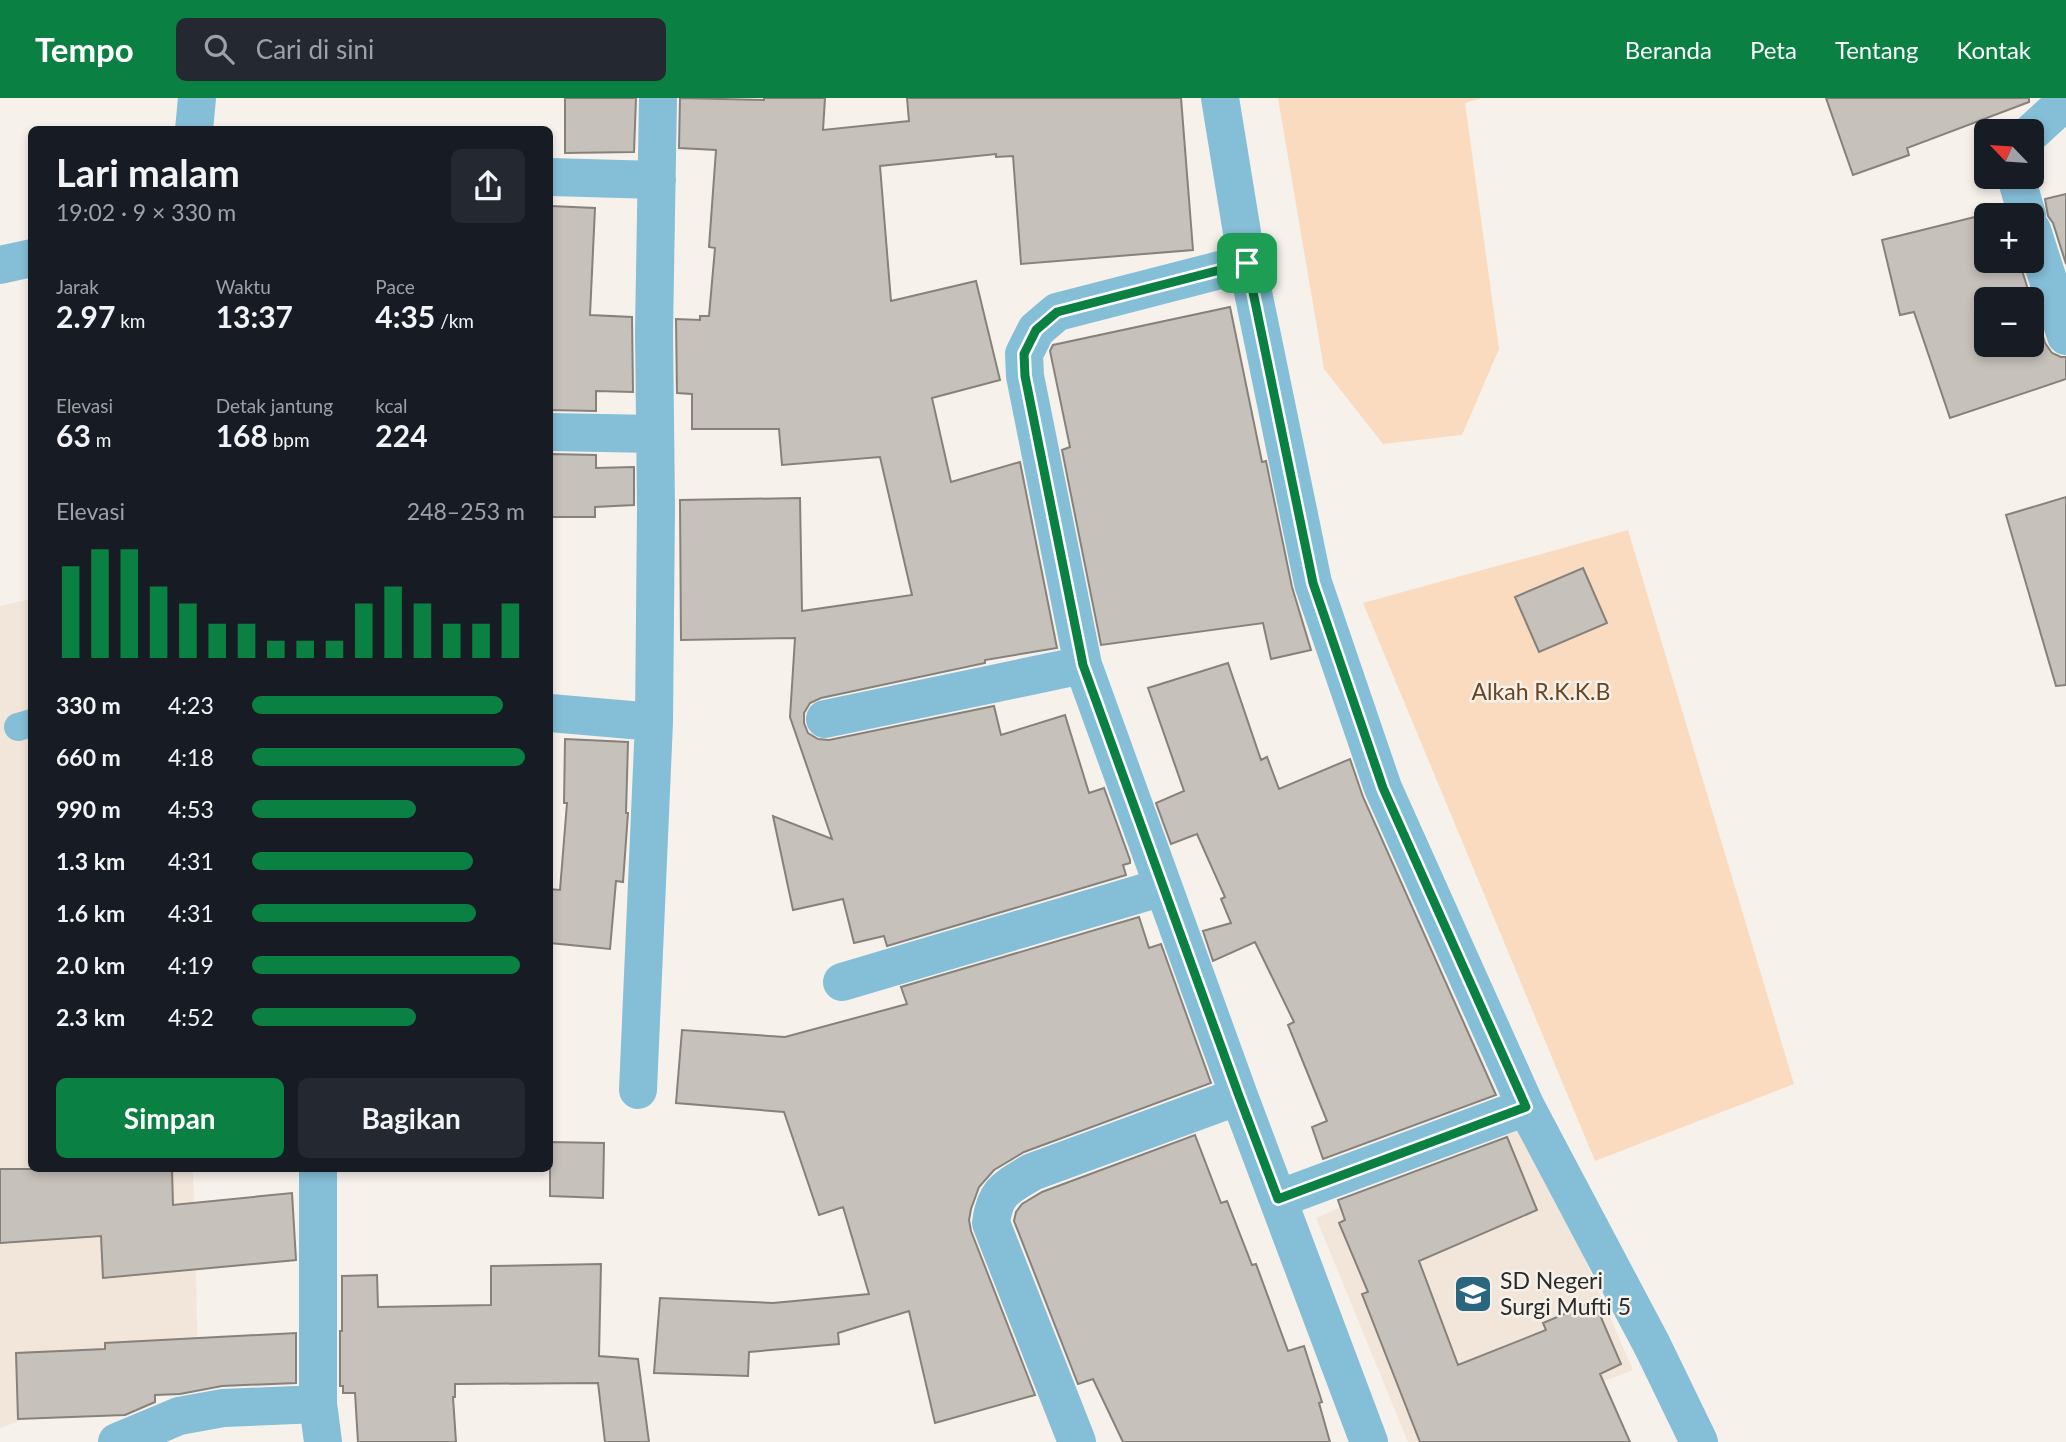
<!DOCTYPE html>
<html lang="id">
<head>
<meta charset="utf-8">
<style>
  :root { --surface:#171b24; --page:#242831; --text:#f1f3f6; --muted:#9ea1a6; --accent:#0b8043 }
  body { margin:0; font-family:Lato,sans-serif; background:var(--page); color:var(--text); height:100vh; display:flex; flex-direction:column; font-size:26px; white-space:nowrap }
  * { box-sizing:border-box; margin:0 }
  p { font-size:23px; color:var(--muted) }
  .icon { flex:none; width:38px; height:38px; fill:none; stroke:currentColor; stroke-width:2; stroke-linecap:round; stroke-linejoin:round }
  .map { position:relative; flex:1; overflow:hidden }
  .panel { position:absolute; left:28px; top:28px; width:525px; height:1046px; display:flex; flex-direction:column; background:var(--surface); border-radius:10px; box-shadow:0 4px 10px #0003 }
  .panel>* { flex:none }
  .needle { width:46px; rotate:295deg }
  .buttons { position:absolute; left:1974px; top:21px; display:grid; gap:14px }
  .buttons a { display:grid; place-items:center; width:70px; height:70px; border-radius:10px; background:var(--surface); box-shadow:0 4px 10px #0003; font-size:35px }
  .pin { position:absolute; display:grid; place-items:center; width:60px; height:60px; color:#fff; margin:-30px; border-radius:14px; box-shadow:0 4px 10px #0006 }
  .round { display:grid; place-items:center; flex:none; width:74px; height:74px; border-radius:10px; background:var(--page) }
  .head { display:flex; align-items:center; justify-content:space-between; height:119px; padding:0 28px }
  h1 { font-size:38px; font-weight:700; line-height:52px }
  .stats { display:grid; grid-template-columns:repeat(3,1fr); gap:10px; height:119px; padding:7px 28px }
  .stats div { display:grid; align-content:center }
  .stats b { font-size:30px; font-weight:700 }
  .stats small { font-size:19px; font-weight:400 }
  .stats p { font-size:19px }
  .chart { height:196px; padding:14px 28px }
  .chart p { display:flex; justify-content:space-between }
  .chart svg { width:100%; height:126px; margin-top:7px; stroke:var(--accent); stroke-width:6 }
  .primary-button { display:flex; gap:14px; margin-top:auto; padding:14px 28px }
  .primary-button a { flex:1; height:80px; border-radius:10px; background:var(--accent); color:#fff; font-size:28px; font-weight:700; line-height:80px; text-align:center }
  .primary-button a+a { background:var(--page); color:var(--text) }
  ul { padding:0 28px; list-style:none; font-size:23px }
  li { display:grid; grid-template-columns:112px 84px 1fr; align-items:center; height:52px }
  li i { height:18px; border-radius:9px; background:var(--accent) }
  header { display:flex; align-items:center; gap:42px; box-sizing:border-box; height:98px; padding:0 35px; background:var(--accent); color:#fff }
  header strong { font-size:33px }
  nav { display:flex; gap:38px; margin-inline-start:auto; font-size:24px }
  .search { width:490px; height:63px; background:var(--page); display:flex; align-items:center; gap:18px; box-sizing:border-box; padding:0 24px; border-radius:10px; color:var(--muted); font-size:26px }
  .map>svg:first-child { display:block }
  .built { fill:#f2e6db }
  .green { fill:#fbdbbf }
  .building { fill:#c7c1bc; stroke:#87817c; stroke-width:2 }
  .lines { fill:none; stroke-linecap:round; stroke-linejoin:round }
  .service { stroke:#85bed7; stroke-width:28 }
  .minor { stroke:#85bed7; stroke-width:38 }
  .tertiary { stroke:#85bed7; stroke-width:38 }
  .route-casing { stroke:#fff; stroke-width:14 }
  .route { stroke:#0b8043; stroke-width:9 }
  .labels { text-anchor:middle; stroke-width:5; stroke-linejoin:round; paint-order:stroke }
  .park-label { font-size:23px; fill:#6b451f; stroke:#f7f1ec }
  .poi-label { font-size:23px; fill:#2c2a28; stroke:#f7f1ec; text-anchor:start }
</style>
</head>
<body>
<header>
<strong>Tempo</strong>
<div class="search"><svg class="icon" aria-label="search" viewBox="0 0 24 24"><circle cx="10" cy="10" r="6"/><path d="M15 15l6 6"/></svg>Cari di sini</div>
<nav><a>Beranda</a><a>Peta</a><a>Tentang</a><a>Kontak</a></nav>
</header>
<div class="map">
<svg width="2066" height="1344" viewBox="0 0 2066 1344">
  <rect width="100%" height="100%" fill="#f7f1ec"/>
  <path class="built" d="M 31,501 L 32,1071 L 193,1071 L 198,1257 L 0,1330 L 0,508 Z
    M 1527,1028 L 1633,1272 L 1444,1344 L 1408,1344 L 1316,1120 Z"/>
  <path class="green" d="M 1278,0 L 1482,0 L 1465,5 L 1499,251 L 1462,337 L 1383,346 L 1324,271 Z
    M 1628,432 L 1794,986 L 1595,1063 L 1363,505 Z"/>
  <path class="building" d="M 565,0 L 636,0 L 634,54 L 565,55 Z
    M 680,0 L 764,2 L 764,0 L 825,0 L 823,32 L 909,23 L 907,0 L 1181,0 L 1193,152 L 1021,166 L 1013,58 L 996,59 L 996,56 L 880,68 L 891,203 L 976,183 L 1000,282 L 932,300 L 951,384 L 1020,364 L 1057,550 L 985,562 L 985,565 L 821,600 L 810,605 L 804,615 L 804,625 L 808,635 L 818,641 L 829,642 L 994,608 L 1001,637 L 1065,617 L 1089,695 L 1104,690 L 1130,762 L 1130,765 L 1123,767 L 1126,777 L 887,848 L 884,838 L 854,845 L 843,801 L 793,812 L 773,718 L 832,741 L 790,619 L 795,540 L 681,542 L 680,402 L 800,400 L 802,513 L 912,497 L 880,359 L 782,367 L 779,331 L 692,331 L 692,296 L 677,295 L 676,221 L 700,222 L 700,218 L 709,218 L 715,150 L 709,149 L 716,52 L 679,50 Z
    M 1826,0 L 2029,0 L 2029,4 L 1907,50 L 1909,57 L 1853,77 Z
    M 2066,96 L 2066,166 L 2053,125 L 2048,118 L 2045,101 Z
    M 550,108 L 595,110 L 590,217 L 632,219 L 633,294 L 596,293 L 596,313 L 550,312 Z
    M 2003,112 L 2004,117 L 1986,117 L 1986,163 L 2019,163 L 2031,201 L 1986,201 L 1986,247 L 2032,247 L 2032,203 L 2045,245 L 2052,255 L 2061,259 L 2066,259 L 2066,281 L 1950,320 L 1914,214 L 1900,217 L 1882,142 Z
    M 1230,209 L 1262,364 L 1266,363 L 1292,489 L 1311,552 L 1271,561 L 1263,525 L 1101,547 L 1062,352 L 1070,349 L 1050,253 L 1053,247 Z
    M 550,356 L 596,357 L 596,370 L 634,369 L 634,407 L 595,409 L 595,419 L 550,419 Z
    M 2066,399 L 2066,587 L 2056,588 L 2006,417 Z
    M 1583,470 L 1607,525 L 1539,554 L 1515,499 Z
    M 1228,565 L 1261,662 L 1267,659 L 1279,691 L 1350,661 L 1363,699 L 1496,997 L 1323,1061 L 1312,1029 L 1327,1023 L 1288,927 L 1294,924 L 1255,844 L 1213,863 L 1203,833 L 1231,825 L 1221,801 L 1225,799 L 1197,736 L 1171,746 L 1156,705 L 1184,693 L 1148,590 Z
    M 565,641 L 628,644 L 626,715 L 628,715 L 623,784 L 616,783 L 610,851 L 550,845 L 550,791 L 560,792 L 567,705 L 564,705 Z
    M 1139,819 L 1149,850 L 1161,846 L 1211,985 L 1024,1054 L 994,1072 L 979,1089 L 971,1111 L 969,1122 L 971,1133 L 1035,1297 L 935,1325 L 909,1213 L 838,1235 L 839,1246 L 749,1254 L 748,1278 L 654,1275 L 660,1200 L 773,1205 L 869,1196 L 843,1109 L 819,1117 L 784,1014 L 676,1005 L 682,932 L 785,939 L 907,906 L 901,889 Z
    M 1195,1037 L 1221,1105 L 1227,1103 L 1252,1167 L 1256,1166 L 1288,1253 L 1304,1248 L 1322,1304 L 1319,1305 L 1330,1344 L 1123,1344 L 1093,1281 L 1078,1286 L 1014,1123 L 1016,1114 L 1022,1106 L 1042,1094 Z
    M 1507,1039 L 1537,1112 L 1419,1163 L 1458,1267 L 1546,1232 L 1543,1225 L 1594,1203 L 1621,1266 L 1600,1276 L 1630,1344 L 1420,1344 L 1362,1196 L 1368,1194 L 1339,1125 L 1345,1122 L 1338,1102 Z
    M 550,1044 L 604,1045 L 603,1100 L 550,1098 Z
    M 0,1071 L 172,1071 L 173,1107 L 292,1095 L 296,1162 L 103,1180 L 101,1138 L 0,1145 Z
    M 601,1166 L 599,1258 L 638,1261 L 649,1344 L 605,1344 L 598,1285 L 455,1286 L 455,1299 L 453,1299 L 456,1344 L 358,1344 L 355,1295 L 343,1295 L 343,1288 L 340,1288 L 340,1233 L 342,1233 L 342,1178 L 377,1177 L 378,1209 L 491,1207 L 491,1168 Z
    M 296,1235 L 296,1285 L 222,1288 L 180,1296 L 155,1297 L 155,1304 L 125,1317 L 18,1321 L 16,1255 L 105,1251 L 105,1245 Z"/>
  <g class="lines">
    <path class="service" d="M 18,629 L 32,625"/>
    <path class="minor" d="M 194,32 L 197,0
      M 2032,34 L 2066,3
      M 550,79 L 657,82
      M 2016,79 L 2027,117
      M 2032,132 L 2066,238
      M 1247,165 L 1057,214 L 1036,232 L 1024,256 L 1025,278 L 1083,567 L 1239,998 L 1369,1344
      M 0,167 L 32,160
      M 550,334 L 655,336
      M 550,615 L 654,624
      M 825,621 L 1083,567
      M 842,884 L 1163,789
      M 638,992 L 654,624 L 656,410 L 654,233 L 658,0
      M 1278,1101 L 1526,1009
      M 318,1306 L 318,1071
      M 117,1344 L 179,1318 L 223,1310 L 318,1306 L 323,1344
      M 1077,1344 L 991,1125 C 995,1093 1006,1090 1032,1074 L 1239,998"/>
    <path class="tertiary" d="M 1220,0 L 1247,165 L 1313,485 L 1383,690 L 1526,1009 L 1652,1247 L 1699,1344"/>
  </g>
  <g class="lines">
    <defs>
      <path id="route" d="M 1247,165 L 1313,485 L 1383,690 L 1526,1009 L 1278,1101 L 1239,998 L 1083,567 L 1025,278 L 1024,256 L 1036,232 L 1057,214 Z"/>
    </defs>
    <use href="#route" class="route-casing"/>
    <use href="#route" class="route"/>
  </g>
  <defs>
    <symbol id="school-square" viewBox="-11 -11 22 22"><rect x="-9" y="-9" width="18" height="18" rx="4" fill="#2a667e" stroke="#f7f1ec"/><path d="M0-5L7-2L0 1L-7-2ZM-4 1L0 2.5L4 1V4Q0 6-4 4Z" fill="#fff"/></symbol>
  </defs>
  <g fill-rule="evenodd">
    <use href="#school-square" x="1451" y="1174" width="44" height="44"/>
  </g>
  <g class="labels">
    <g class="park-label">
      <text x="1541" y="602">Alkah R.K.K.B</text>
    </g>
    <g class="poi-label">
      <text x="1500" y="1191">SD Negeri<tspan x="1500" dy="26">Surgi Mufti 5</tspan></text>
    </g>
  </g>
</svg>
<div class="buttons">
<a><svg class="needle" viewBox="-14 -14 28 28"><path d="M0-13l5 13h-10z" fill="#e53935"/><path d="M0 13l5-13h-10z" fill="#9ea1a6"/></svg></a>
<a>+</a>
<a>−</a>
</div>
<div class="pin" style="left:1247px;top:165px;background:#1e9e55"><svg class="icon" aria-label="arrive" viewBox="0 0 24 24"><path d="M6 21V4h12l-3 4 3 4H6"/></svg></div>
<section class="panel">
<div class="head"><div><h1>Lari malam</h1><p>19:02 · 9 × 330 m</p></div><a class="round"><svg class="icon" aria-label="share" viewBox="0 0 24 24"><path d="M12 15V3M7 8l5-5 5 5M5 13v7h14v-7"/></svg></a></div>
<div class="stats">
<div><p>Jarak</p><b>2.97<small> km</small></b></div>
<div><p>Waktu</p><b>13:37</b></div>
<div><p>Pace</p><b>4:35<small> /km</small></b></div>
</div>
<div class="stats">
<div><p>Elevasi</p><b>63<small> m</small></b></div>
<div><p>Detak jantung</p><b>168<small> bpm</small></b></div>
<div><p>kcal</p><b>224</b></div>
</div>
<div class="chart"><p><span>Elevasi</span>248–253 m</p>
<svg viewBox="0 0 160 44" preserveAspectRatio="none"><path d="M5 44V12M15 44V6M25 44V6M35 44V19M45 44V25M55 44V32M65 44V32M75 44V38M85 44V38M95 44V38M105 44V25M115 44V19M125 44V25M135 44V32M145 44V32M155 44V25"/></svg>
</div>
<ul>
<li><b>330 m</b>4:23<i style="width:92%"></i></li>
<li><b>660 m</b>4:18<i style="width:100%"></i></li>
<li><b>990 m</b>4:53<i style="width:60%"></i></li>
<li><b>1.3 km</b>4:31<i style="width:81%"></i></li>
<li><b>1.6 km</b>4:31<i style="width:82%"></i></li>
<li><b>2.0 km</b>4:19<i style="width:98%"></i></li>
<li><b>2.3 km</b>4:52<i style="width:60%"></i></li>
</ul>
<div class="primary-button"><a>Simpan</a><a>Bagikan</a></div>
</section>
</div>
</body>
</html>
